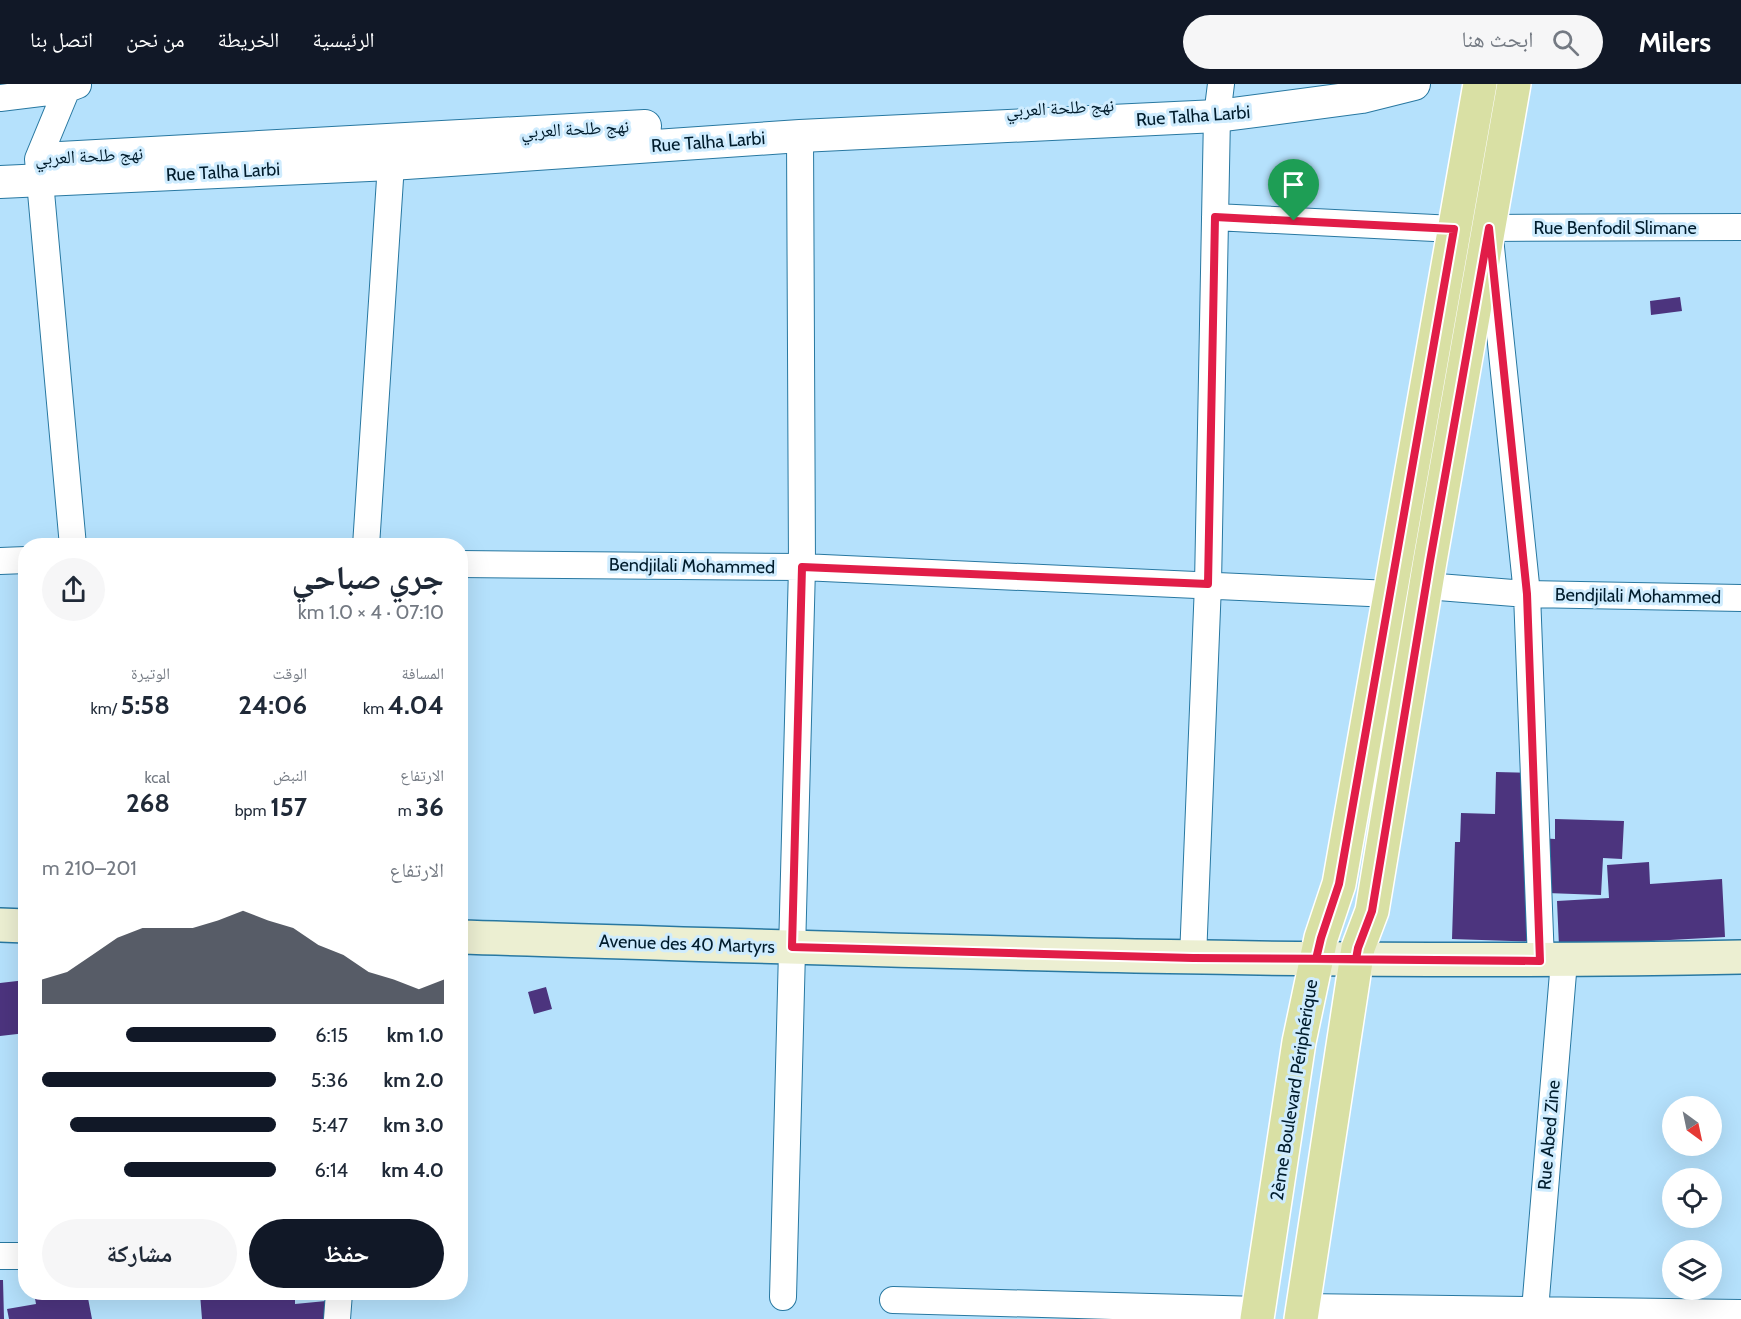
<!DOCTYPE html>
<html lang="ar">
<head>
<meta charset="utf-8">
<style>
  :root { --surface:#fff; --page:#f6f6f7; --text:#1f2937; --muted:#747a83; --accent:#111827 }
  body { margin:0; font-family:Cabin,"Noto Naskh Arabic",sans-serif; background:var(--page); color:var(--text); direction:rtl; height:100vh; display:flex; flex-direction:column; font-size:22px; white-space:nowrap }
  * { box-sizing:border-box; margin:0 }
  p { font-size:20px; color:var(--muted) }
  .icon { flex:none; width:33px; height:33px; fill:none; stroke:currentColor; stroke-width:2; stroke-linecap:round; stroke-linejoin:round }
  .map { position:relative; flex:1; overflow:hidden; direction:ltr }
  .side { position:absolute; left:18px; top:454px; width:450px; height:762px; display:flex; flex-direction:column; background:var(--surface); border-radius:24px; box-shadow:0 6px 24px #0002; direction:rtl }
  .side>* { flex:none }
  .needle { width:39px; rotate:147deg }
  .buttons { position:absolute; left:1662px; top:1012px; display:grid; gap:12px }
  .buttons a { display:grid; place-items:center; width:60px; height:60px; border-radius:50%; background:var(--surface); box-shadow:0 6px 24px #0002; font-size:30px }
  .pin { position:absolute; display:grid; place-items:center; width:51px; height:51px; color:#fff; margin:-62px -26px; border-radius:50% 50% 50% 0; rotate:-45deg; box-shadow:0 0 6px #0007 }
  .pin .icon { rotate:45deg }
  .round { display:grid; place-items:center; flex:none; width:63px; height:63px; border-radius:32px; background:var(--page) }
  .head { display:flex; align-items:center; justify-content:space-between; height:102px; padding:0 24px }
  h1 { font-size:33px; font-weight:800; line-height:45px }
  .figures { display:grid; grid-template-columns:repeat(3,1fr); gap:9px; height:102px; padding:6px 24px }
  .figures div { display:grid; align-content:center }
  .figures b { font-size:26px; font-weight:800 }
  .figures small { font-size:16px; font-weight:400 }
  .figures p { font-size:16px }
  .chart { height:168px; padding:12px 24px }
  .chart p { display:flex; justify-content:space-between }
  .chart svg { width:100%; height:108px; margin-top:6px; fill:var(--accent); opacity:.7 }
  .cta { display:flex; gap:12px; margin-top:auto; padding:12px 24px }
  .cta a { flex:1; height:69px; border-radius:36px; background:var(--accent); color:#fff; font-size:24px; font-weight:800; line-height:69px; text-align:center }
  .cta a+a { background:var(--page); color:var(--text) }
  ul { padding:0 24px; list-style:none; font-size:20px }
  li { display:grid; grid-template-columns:96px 72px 1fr; align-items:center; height:45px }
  li i { height:15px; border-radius:8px; background:var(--accent) }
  header { display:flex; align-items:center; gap:36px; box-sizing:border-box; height:84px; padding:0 30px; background:var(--accent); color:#fff }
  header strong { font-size:28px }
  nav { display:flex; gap:33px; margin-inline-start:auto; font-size:21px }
  .search { width:420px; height:54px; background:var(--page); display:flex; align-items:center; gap:15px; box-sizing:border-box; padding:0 21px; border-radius:33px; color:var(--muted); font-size:22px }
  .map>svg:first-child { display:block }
  .building { fill:#4c347e }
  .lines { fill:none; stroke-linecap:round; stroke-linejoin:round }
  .minor-casing { stroke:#2878a1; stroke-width:28 }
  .tertiary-casing { stroke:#2878a1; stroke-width:34 }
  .secondary-casing { stroke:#2878a1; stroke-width:36 }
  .primary-casing { stroke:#fff; stroke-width:36 }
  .minor { stroke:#fff; stroke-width:26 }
  .tertiary { stroke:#fff; stroke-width:32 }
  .secondary { stroke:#ecefd2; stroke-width:33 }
  .primary { stroke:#d9e0a4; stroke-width:33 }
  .route-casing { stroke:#fff; stroke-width:12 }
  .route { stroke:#e11d48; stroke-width:8 }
  .labels { text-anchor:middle; stroke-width:6; stroke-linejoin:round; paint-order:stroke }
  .street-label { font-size:18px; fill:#001c2c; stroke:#cfecfe }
</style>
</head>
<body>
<header>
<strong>Milers</strong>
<div class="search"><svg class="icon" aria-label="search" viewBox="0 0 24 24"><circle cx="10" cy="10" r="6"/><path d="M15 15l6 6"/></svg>ابحث هنا</div>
<nav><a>الرئيسية</a><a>الخريطة</a><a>من نحن</a><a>اتصل بنا</a></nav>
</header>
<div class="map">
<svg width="1741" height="1235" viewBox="0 0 1741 1235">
  <rect width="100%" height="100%" fill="#b5e1fc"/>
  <path class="building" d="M 1680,213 L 1682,227 L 1651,231 L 1650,217 Z
    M 1496,688 L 1539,689 L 1537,754 L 1555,755 L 1555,735 L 1624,737 L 1622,775 L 1603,774 L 1601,811 L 1547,809 L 1545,858 L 1452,855 L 1455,758 L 1460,758 L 1461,729 L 1495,730 Z
    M 1649,778 L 1650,800 L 1722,795 L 1725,853 L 1559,862 L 1557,817 L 1609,814 L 1607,781 Z
    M 26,896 L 26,949 L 0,952 L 0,899 Z
    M 546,903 L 552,925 L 534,930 L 528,908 Z
    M 0,1196 L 3,1196 L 4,1235 L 0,1235 Z
    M 34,1209 L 87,1209 L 92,1235 L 9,1235 L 7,1225 L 36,1220 Z
    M 216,1209 L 295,1209 L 295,1220 L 326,1217 L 328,1235 L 202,1235 L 200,1210 Z"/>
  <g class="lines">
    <defs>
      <path id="minor" d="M 69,0 L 38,75 L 73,462
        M 0,14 L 65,6 L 78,1
        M 1215,133 L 1454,145
        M 366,462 L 391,80
        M 0,477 L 26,476
        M 460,480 L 802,483 L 1391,510
        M 1426,502 L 1527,510 L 1741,514
        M 1193,874 L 1208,500 L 1217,32 L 1221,0
        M 1541,877 L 1527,510 L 1489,144 L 1741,143
        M 0,1172 L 26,1172
        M 783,1213 L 802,483 L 800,52
        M 893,1216 L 1259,1226
        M 1303,1223 L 1741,1229
        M 1535,1226 L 1564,877
        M 337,1235 L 339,1209"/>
      <path id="tertiary" d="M 60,74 L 645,42
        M 0,98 L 391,80 L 800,52 L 1217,32 L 1362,13 L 1414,0"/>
      <path id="secondary" d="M 0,841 L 26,842
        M 460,853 C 887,866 1314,882 1741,873"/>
      <path id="primary" d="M 1257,1235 L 1299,958 L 1321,854 L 1339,800 L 1480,0
        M 1301,1235 L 1358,864 L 1372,827 L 1430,477 L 1514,0"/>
    </defs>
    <use href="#minor" class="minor-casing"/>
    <use href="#tertiary" class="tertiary-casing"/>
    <use href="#secondary" class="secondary-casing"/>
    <use href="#primary" class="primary-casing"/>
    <use href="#minor" class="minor"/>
    <use href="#tertiary" class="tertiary"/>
    <use href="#secondary" class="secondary"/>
    <use href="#primary" class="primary"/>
  </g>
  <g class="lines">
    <defs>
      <path id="route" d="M 1294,137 L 1215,133 L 1208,500 L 802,483 L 792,863 L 1193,874 L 1356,875 L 1358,864 L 1372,827 L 1430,477 L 1489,144 L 1527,510 L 1540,877 L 1316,875 L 1321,854 L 1339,800 L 1454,145 L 1294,137"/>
    </defs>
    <use href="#route" class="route-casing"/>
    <use href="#route" class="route"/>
  </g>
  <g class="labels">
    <g class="street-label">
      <text transform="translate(1060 24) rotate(-3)" y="6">نهج طلحة العربي</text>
      <text transform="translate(1193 32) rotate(-4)" y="6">Rue Talha Larbi</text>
      <text transform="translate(575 45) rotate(-3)" y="6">نهج طلحة العربي</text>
      <text transform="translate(708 58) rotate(-4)" y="6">Rue Talha Larbi</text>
      <text transform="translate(89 72) rotate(-3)" y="6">نهج طلحة العربي</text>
      <text transform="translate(223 88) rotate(-3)" y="6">Rue Talha Larbi</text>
      <text x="1615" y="150">Rue Benfodil Slimane</text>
      <text transform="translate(692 482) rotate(1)" y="6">Bendjilali Mohammed</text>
      <text transform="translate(1638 512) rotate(1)" y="6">Bendjilali Mohammed</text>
      <text transform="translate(687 860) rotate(2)" y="6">Avenue des 40 Martyrs</text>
      <text transform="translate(1294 1006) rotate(-81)" y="6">2ème Boulevard Périphérique</text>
      <text transform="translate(1549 1051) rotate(-85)" y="6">Rue Abed Zine</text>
    </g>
  </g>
</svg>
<div class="buttons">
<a><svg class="needle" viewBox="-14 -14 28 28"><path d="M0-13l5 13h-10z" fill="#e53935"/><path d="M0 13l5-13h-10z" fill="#747a83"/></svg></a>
<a><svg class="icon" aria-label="locate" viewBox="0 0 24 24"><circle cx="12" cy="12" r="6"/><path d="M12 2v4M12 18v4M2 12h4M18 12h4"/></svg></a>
<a><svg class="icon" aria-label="layers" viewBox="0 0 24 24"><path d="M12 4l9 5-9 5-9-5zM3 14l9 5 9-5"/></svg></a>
</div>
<div class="pin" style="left:1294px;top:137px;background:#1e9e55"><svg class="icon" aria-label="arrive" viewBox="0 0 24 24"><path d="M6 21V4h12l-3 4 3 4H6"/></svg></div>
<section class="side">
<div class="head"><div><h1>جري صباحي</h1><p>07:10 · 4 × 1.0 km</p></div><a class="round"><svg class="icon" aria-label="share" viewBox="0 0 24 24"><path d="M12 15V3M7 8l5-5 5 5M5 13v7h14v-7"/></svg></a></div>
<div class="figures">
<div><p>المسافة</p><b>4.04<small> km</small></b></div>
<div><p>الوقت</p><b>24:06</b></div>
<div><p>الوتيرة</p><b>5:58<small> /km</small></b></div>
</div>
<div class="figures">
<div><p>الارتفاع</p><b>36<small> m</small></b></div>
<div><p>النبض</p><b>157<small> bpm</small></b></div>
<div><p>kcal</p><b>268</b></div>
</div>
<div class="chart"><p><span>الارتفاع</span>201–210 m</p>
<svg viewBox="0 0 160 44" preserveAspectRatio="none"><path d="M0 44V34L10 31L20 24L30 17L40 13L50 13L60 13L70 10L80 6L90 10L100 13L110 20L120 24L130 31L140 34L150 38L160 34V44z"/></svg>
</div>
<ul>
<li><b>1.0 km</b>6:15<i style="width:64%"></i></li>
<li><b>2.0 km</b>5:36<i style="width:100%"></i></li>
<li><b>3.0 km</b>5:47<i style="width:88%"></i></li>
<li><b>4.0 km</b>6:14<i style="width:65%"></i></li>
</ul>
<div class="cta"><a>حفظ</a><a>مشاركة</a></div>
</section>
</div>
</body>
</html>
